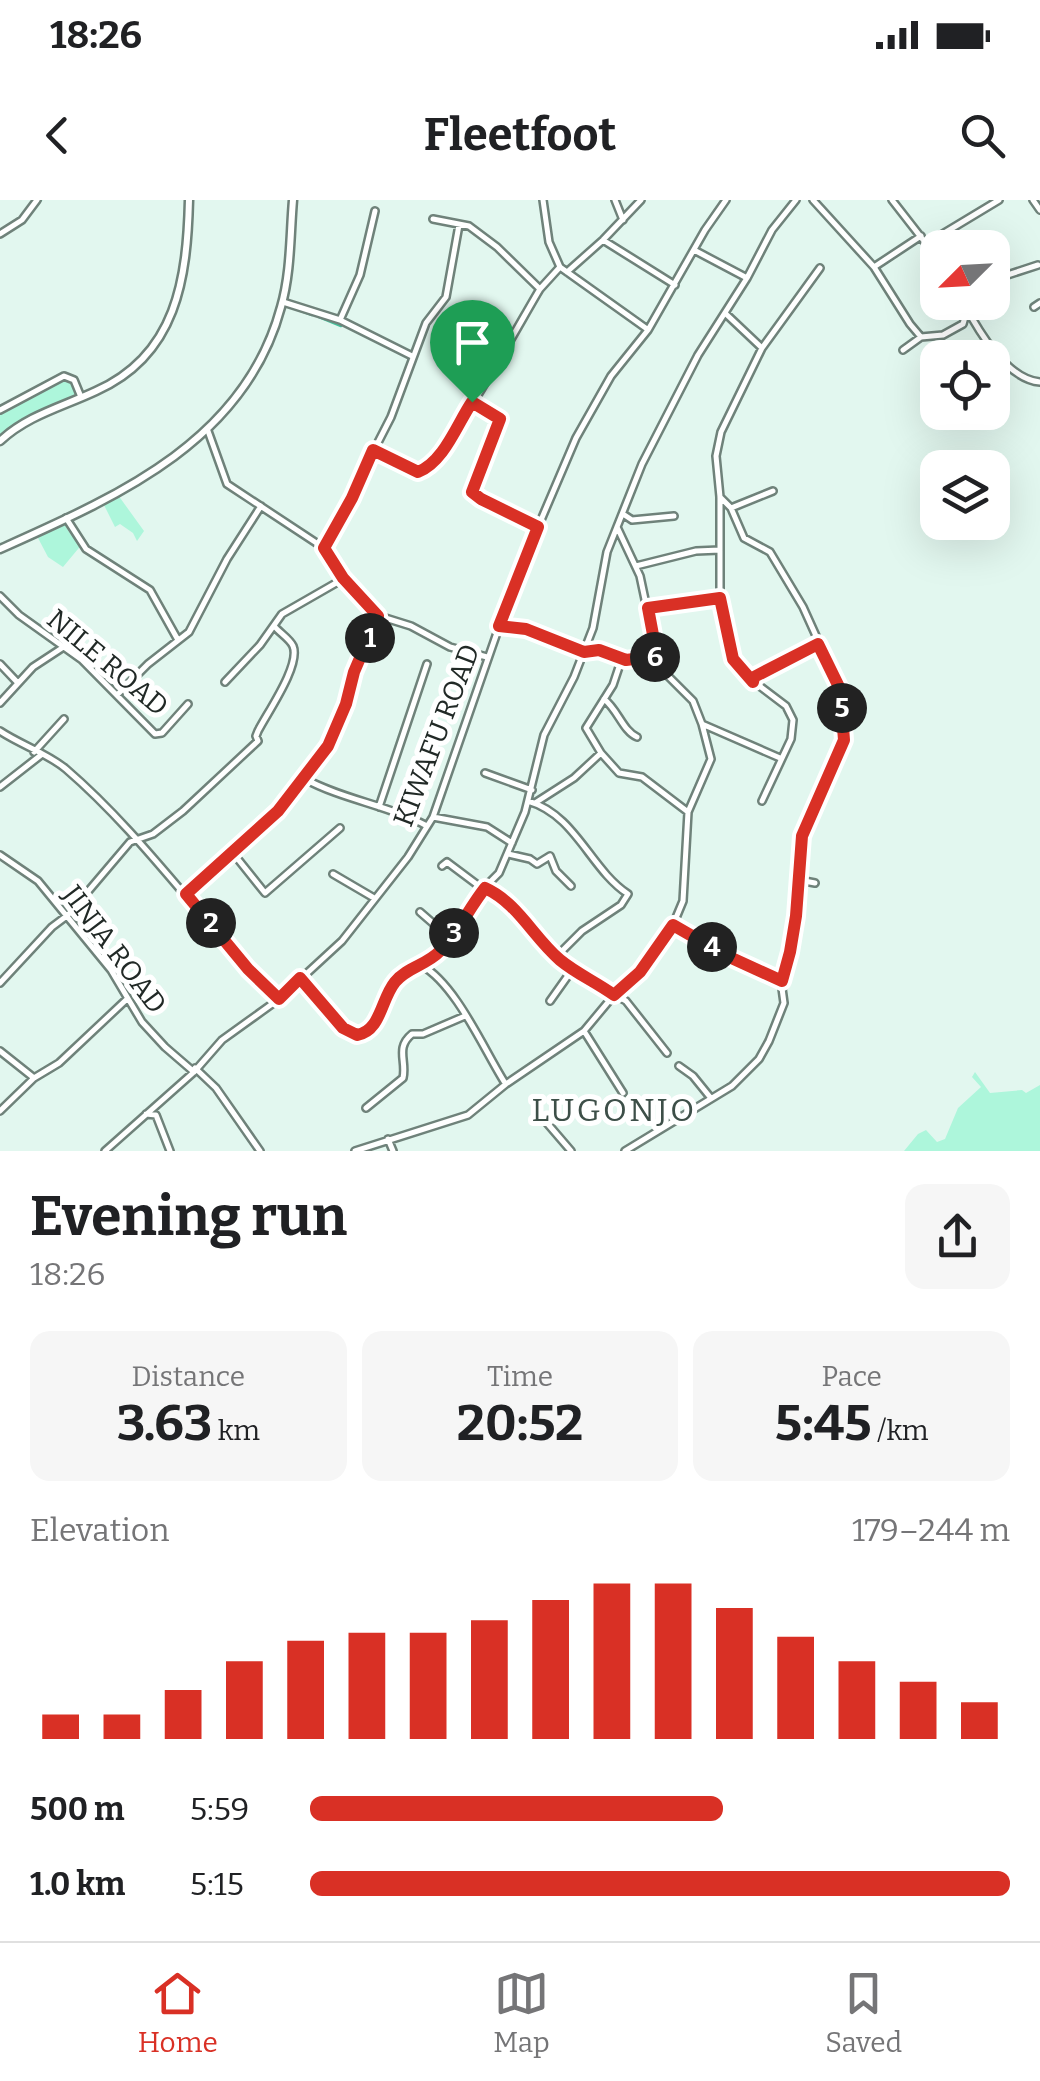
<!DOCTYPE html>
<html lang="en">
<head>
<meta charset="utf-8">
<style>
  :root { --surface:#fff; --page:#f6f6f6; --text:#202124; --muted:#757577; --line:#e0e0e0; --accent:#d93025 }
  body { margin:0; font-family:Bitter,serif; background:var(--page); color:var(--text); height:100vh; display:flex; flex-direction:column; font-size:38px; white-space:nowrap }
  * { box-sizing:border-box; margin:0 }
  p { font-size:32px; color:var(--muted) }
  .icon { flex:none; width:55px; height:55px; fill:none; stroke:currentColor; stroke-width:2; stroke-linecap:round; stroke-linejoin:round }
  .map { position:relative; height:951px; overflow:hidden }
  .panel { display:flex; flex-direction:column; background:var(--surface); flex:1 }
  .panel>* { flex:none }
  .needle { width:65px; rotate:246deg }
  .fabs { position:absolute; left:920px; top:30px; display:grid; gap:20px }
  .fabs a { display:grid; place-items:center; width:90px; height:90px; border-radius:20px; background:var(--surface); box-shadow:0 10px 40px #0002; font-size:50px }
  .pin { position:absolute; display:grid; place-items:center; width:85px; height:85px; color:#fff; margin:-102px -42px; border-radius:50% 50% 50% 0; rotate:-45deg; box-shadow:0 0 10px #0007 }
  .pin .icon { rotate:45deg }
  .km { position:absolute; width:50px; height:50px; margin:-25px; border-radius:50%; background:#222; color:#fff; font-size:28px; line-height:50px; text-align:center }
  .round { display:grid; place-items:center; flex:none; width:105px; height:105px; border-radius:20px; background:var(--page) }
  .overview { display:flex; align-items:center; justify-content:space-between; height:170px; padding:0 30px }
  h1 { font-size:55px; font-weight:700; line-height:75px }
  .metrics { display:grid; grid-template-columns:repeat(3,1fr); gap:15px; height:170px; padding:10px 30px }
  .metrics div { display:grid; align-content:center; border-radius:20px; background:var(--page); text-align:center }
  .metrics b { font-size:50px; font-weight:700 }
  .metrics small { font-size:28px; font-weight:400 }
  .metrics p { font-size:28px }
  .chart { height:280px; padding:20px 30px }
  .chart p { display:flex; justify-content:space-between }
  .chart svg { width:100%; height:180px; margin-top:10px; stroke:var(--accent); stroke-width:6 }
  ul { padding:0 30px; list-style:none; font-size:32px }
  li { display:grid; grid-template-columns:160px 120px 1fr; align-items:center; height:75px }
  li i { height:25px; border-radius:12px; background:var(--accent) }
  .status { display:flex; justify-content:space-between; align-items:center; height:70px; padding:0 50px; background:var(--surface); direction:ltr }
  .status svg { height:28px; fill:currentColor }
  header { display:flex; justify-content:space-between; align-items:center; height:130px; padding:0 30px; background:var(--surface); font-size:45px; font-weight:700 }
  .dock { display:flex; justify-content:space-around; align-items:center; height:140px; border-top:2px solid var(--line); background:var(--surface); font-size:28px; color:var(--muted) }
  .dock a { display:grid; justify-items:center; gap:5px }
  .dock .active { color:var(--accent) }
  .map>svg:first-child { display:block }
  .green { fill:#adf6db }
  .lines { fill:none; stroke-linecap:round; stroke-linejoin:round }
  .stream { stroke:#45c09b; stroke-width:2.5 }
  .minor-casing { stroke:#6f827a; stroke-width:10 }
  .tertiary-casing { stroke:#6f827a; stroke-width:11 }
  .minor { stroke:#fff; stroke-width:5 }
  .tertiary { stroke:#fff; stroke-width:6 }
  .route-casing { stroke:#fff; stroke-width:20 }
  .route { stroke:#d93025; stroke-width:12 }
  .labels { text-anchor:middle; stroke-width:10; stroke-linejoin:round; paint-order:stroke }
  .street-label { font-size:28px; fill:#212926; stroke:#fff }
  .quarter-label { font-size:32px; letter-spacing:2.5px; fill:#3d4f48; stroke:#fff }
</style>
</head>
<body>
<div class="status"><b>18:26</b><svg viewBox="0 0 49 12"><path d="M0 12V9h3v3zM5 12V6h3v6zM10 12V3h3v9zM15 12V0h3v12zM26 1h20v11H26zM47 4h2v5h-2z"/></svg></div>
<header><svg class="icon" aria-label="back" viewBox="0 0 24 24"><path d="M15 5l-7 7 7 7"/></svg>Fleetfoot<svg class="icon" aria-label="search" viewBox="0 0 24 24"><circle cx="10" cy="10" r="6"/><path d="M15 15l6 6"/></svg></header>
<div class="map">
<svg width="1040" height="951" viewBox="0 0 1040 951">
  <rect width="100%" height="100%" fill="#e2f7ef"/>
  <path class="green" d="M 58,179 L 68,181 L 83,193 L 56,205 L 0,239 L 0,213 Z
    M 118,295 L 144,331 L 137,341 L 133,333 L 120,324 L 115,327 L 102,301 Z
    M 63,322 L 71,335 L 83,343 L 63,367 L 48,357 L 38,338 Z
    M 975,872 L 990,893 L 1022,890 L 1026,893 L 1040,885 L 1040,951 L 904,951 L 918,934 L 926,930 L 937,942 L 945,939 L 958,908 L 981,887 L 972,877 Z"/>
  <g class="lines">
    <path class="stream" d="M 29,15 L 41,0
      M 285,105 L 312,115
      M 319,117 L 341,126"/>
    <defs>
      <path id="minor" d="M 543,0 L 549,42 L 560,67 L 647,129
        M 615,0 L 623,20
        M 813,0 L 874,67 L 910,124 L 921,137 L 943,135 L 963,124 L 967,110
        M 892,0 L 938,59
        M 1033,0 L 1040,10
        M 433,19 L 469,26 L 497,47 L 540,89
        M 0,34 L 22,20 L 37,0
        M 603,40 L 675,85
        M 930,46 L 941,35 L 999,0
        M 694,50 L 747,78
        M 874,67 L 921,36
        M 567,72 L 603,40 L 641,0
        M 992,80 L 1038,65
        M 283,102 L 340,120 L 412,156
        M 963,102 C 978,130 1006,179 1040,182
        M 1034,107 L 1040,103
        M 726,114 L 762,148 L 721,232 L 716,256 L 720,297 L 720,398 L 733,459 L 753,481 L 786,506 L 793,520 L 791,539 L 762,601
        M 340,120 L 360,75 L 375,11
        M 762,148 L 820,68
        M 903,150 L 921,137
        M 473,203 L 498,215 L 501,221 L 476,275 L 472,292 L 538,327
        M 0,210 L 64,176 L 74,180 L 81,197
        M 208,231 L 227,284 L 324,348 L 343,379 L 379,416 L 411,426 L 450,447 L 487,457
        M 373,251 L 418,271 C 444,264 521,120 540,89 L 560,67
        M 731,308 L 773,291
        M 623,314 L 632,320 L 674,316
        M 66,318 L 86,349 L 150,390 L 178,440
        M 617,327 L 640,376 L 657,456 L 665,473 L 693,501 L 702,524 L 780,558
        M 324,348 L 391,217 L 426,123 L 446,97 L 459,25
        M 636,366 L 696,351 L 720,350
        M 0,396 L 19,415 L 82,460 L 155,534 L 162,533 L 188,504
        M 649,408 L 720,398
        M 499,426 L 526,429 L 583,452 L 599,450 L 627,459 L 657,456
        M 0,464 L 18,483
        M 753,481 L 754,477 L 819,444
        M 225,482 L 260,445 L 282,414 L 343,379
        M 117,495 L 148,464 L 189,432 L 227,359 L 261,306
        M 604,499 C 618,510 623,531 637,537
        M 0,503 L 33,467 L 65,446
        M 0,531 C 21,545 47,553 66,569 C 146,638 204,726 279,799
        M 34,552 L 64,519
        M 601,553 L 586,528 L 613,485 L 622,458
        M 485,573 L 532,590
        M 305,579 C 344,600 388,605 427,626
        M 0,587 L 41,555
        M 528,601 C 576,615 590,669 628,694 L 621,705 L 582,731 L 556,757
        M 535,603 L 574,578 L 601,553 L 619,573 L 642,577 L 688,612
        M 379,607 L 427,464
        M 433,617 L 487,627 L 512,643
        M 233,653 L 265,693 L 340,628
        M 508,654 L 530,659 L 537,664 L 550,656 L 556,671 L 571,686
        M 0,655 L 38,681 L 111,770 L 142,822 L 165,847 L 194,872
        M 442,666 L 447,662 L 483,689
        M 333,674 L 374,698
        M 799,680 L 815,683
        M 485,688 L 502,695 L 556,757 L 572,770 L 626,801 L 667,853
        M 186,694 L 278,611 L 329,546 L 354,472 L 379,416
        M 420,712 L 443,732 L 447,742
        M 673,725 L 725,755 L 781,781
        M 421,765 C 456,784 484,850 505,883
        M 300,779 L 343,828 L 357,835 L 375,826 L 378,813 L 402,775 L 438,754 L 483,689 L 499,673 L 525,612 L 544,535 L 574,477 L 593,428 L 607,352 L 642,264 L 698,155 L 747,78 L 772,30 L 796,0
        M 0,783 L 52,727 L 68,715 L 130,642 L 153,634 L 183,611 L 258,541 L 256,536 L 258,531 C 267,513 301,465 293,446 C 290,439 280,433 275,427
        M 550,801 L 572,770
        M 584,831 L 623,893
        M 0,851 L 34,878
        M 679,866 L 693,876 L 710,897
        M 195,868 L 216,888 L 260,951
        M 366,908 L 403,878 C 407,861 395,848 412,834 L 423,834 L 465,816
        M 0,911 L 34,878 L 59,863 L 127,799
        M 146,914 L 156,915 L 170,951
        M 547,923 L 571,951
        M 388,939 L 393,951
        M 105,951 L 194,872 L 222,840 L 279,799 L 342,741 L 408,657 L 433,617 L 515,381 L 576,238 L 611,176 L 648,130 L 705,30 L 726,0
        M 355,951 L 468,915 L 506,884 L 584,831 L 614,795 L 641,772 L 673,725 L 683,701 L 688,612 L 711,559 L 702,524
        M 625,951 L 732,886 L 759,859 L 769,841 L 784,803 L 781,781 L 791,752 L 797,710 L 802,636 L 843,540 L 840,489 L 803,407 L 770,352 L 744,338 L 731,308 L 720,297"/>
      <path id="tertiary" d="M 0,241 C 28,215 62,207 96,191 C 177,155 187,78 189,0
        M 0,349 C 116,297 245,242 281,107 C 291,73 290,35 293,0"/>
    </defs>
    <use href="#minor" class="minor-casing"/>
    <use href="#tertiary" class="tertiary-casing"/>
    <use href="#minor" class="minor"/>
    <use href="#tertiary" class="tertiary"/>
  </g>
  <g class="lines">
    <defs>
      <path id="route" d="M 472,202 L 500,219 L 472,292 L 481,299 L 538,327 L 499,426 L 526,429 L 584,452 L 599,450 L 626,460 L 657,456 L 648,408 L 720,398 L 733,459 L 753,482 L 754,477 L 818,444 L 840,489 L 844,540 L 802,636 L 796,716 L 790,752 L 782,781 L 725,755 L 673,725 L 640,772 L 614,795 C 596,782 577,774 560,760 C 533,737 518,703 485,688 C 469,708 458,733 440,751 C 427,765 407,767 395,782 C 381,799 381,831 357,835 L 343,828 L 300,778 L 279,799 L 248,769 L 186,694 L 278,611 L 328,546 L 346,504 L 354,472 L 378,416 L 343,378 L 324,348 L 352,298 L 373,250 L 418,272 C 444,262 457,224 472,202 Z"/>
    </defs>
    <use href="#route" class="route-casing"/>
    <use href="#route" class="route"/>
  </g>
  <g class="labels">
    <g class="street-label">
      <text transform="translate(108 462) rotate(40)" y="10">NILE ROAD</text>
      <text transform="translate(436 535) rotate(-69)" y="10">KIWAFU ROAD</text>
      <text transform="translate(115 749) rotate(53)" y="10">JINJA ROAD</text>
    </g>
    <g class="quarter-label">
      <text x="614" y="921">LUGONJO</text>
    </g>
  </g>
</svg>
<div class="fabs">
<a><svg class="needle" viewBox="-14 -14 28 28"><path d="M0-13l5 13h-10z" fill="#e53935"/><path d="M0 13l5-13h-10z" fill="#757577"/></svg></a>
<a><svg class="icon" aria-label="locate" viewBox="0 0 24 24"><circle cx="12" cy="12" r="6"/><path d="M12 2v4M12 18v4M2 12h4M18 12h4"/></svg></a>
<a><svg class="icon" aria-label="layers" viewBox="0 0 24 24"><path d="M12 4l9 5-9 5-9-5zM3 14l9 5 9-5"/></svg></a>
</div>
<div class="pin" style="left:472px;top:202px;background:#1e9e55"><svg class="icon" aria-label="arrive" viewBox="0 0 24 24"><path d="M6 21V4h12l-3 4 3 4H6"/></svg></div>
<b class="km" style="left:370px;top:438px">1</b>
<b class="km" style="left:211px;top:723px">2</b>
<b class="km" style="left:454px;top:733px">3</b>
<b class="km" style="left:712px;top:747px">4</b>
<b class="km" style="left:842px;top:508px">5</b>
<b class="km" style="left:655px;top:457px">6</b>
</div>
<section class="panel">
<div class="overview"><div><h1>Evening run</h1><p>18:26</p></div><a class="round"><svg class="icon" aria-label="share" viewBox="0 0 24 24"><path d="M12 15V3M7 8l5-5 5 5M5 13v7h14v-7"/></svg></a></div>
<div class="metrics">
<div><p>Distance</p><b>3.63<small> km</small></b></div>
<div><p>Time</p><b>20:52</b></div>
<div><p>Pace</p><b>5:45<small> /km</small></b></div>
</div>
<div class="chart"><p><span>Elevation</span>179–244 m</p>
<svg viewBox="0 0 160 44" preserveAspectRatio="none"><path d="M5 44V38M15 44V38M25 44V32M35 44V25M45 44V20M55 44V18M65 44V18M75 44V15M85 44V10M95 44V6M105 44V6M115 44V12M125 44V19M135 44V25M145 44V30M155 44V35"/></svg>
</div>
<ul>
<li><b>500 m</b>5:59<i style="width:59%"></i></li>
<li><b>1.0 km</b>5:15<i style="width:100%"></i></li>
</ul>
</section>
<nav class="dock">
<a class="active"><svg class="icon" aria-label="home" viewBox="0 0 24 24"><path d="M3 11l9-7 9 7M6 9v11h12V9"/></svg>Home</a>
<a><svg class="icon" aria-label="map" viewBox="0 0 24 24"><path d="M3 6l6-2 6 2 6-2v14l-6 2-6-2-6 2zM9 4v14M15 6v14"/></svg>Map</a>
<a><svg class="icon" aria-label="saved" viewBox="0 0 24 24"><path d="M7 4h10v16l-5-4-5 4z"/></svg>Saved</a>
</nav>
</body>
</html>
